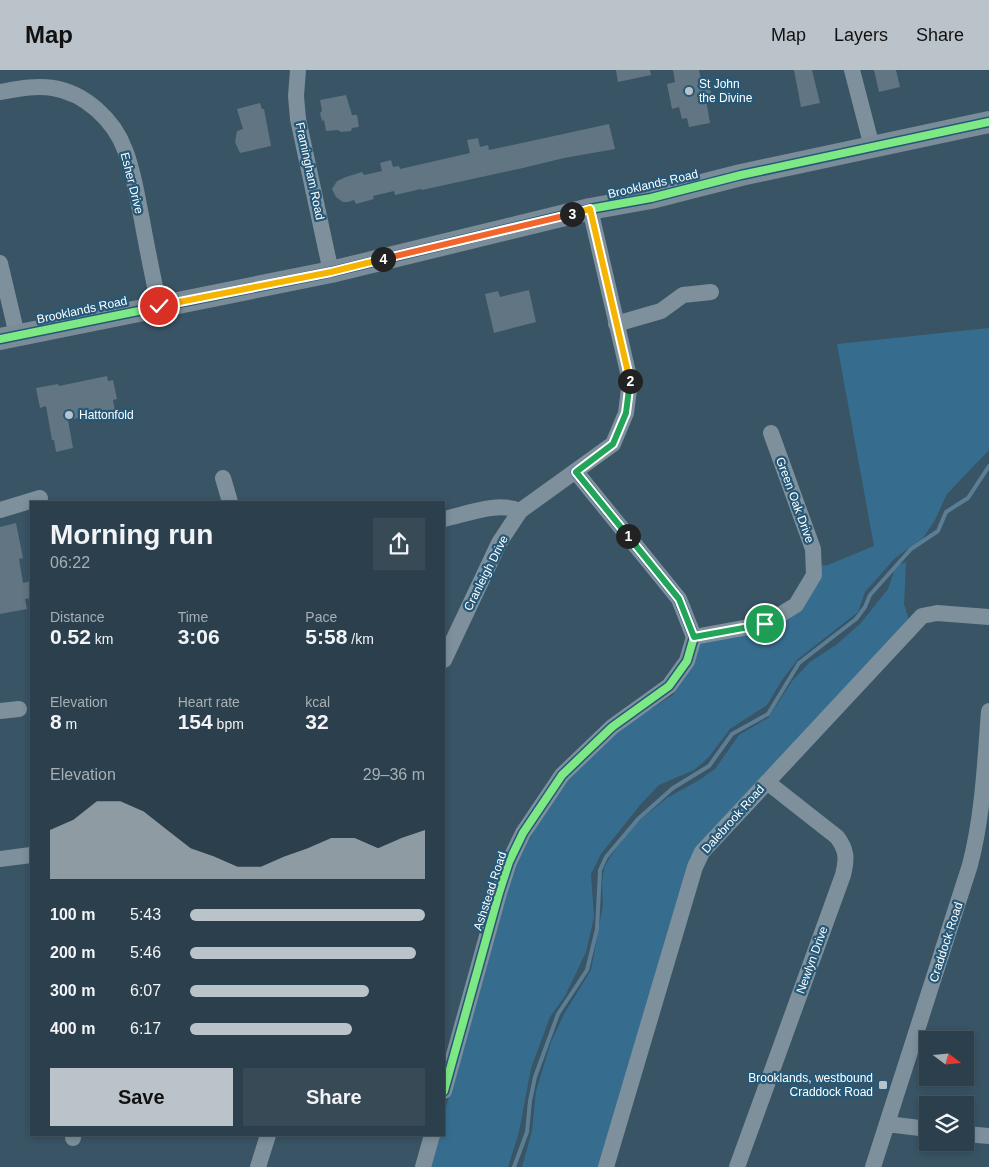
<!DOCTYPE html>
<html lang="en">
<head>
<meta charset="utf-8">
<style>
  :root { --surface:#2b3f4c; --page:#374a56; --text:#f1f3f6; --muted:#a6afb5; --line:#475864; --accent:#bac3c9 }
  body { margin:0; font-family:Helvetica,sans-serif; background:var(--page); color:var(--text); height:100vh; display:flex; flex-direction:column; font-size:19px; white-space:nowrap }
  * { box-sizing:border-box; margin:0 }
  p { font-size:16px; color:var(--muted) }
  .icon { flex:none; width:28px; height:28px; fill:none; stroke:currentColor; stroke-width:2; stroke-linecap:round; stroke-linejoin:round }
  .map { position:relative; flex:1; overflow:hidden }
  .sheet { position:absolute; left:30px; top:431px; width:415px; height:635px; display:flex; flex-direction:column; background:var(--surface); border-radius:0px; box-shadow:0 2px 8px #0003,0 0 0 1px var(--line) }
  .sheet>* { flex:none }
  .needle { width:32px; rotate:106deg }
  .buttons { position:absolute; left:919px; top:961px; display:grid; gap:10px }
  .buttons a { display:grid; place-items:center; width:55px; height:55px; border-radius:0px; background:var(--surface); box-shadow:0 2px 8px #0003,0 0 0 1px var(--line); font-size:25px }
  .pin { position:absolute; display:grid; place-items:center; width:42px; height:42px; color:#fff; margin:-21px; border:2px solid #fff; border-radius:50%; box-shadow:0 1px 5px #0007 }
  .km { position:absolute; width:25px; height:25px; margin:-12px; border-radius:50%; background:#222; color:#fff; font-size:14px; line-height:25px; text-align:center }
  .round { display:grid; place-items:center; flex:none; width:52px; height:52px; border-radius:0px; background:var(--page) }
  .headline { display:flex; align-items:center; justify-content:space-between; height:85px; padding:0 20px }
  h1 { font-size:28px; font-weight:600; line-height:38px }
  .figures { display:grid; grid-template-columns:repeat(3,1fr); gap:8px; height:85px; padding:5px 20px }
  .figures div { display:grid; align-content:center }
  .figures b { font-size:21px; font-weight:600 }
  .figures small { font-size:14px; font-weight:400 }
  .figures p { font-size:14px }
  .chart { height:140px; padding:10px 20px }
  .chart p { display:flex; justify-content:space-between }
  .chart svg { width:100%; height:90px; margin-top:5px; fill:var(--accent); opacity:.7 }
  .primary-button { display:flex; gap:10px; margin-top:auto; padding:10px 20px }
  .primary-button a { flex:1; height:58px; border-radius:0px; background:var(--accent); color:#111; font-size:20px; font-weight:600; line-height:58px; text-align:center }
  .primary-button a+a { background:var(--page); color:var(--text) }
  ul { padding:0 20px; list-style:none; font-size:16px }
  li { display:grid; grid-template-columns:80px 60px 1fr; align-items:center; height:38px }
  li i { height:12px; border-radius:6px; background:var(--accent) }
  header { display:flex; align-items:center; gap:30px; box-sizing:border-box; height:70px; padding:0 25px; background:var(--accent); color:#111 }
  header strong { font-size:24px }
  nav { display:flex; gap:28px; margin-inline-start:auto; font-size:18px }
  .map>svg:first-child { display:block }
  .green { fill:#366d8e }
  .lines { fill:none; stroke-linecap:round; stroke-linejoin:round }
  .stream { stroke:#5b7e94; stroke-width:4 }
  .building { fill:#617582 }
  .street { stroke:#7d909c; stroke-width:16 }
  .secondary { stroke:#798c98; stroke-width:22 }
  .cycleway-casing { stroke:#265878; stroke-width:11 }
  .cycleway { stroke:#7ce984; stroke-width:8 }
  .split-1-casing { stroke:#fff; stroke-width:10 }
  .split-2-casing { stroke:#fff; stroke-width:10 }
  .split-3-casing { stroke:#fff; stroke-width:10 }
  .split-4-casing { stroke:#fff; stroke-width:10 }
  .split-5-casing { stroke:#fff; stroke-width:10 }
  .split-1 { stroke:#22a559; stroke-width:6 }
  .split-2 { stroke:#22a559; stroke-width:6 }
  .split-3 { stroke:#f5b400; stroke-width:6 }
  .split-4 { stroke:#f0652b; stroke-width:6 }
  .split-5 { stroke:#f5b400; stroke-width:6 }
  .poi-dot { fill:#bac3c9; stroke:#265878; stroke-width:2 }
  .labels { text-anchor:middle; stroke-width:4.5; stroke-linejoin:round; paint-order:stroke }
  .poi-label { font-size:12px; fill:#fff; stroke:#265878; text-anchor:start }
  .street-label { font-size:12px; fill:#fff; stroke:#265878 }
</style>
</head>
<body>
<header>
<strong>Map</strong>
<nav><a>Map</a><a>Layers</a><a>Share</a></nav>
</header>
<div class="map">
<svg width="989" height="1097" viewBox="0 0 989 1097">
  <rect width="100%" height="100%" fill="#395465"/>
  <path class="green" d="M 989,258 L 989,380 L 947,424 L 935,450 L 923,468 L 895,488 L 865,522 L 858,542 L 798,589 L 782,610 L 767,635 L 730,659 L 708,688 L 694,700 L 659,715 L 640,735 L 601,784 L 591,804 L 594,847 L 586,882 L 565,926 L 550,947 L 531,998 L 519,1062 L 508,1097 L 429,1097 L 438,1065 L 444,1065 L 444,1044 L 499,844 L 517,792 L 540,750 L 572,705 L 612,667 L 635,649 L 673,625 L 693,594 L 698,570 L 772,556 L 818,496 L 828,495 L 874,476 L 837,274 Z
    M 906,492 L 904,534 L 909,550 L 697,777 L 601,1097 L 522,1097 L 532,1061 L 536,1021 L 551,972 L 564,944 L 591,900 L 603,835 L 602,813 L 604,798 L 610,787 L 634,755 L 667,728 L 701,709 L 715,699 L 739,665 L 768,648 L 793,610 L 810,592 L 836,575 L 861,553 L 888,519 L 896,496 Z"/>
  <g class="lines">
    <path class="stream" d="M 514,1097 L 527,1062 L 530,1031 L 535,1007 L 558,944 L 587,900 L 597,859 L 600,800 L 606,787 L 638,749 L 673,718 L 709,696 L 732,664 L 768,644 L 799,593 L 856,549 L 865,537 L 870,525 L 911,479 L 938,461 L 946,442 L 968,428 L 989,396"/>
  </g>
  <path class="building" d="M 616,0 L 650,0 L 651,5 L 618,12 Z
    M 673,0 L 699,0 L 702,14 L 709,12 L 712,29 L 706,30 L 710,53 L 689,57 L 687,48 L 682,49 L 679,37 L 672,39 L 667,14 L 675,12 Z
    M 794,0 L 812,0 L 820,33 L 801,37 Z
    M 874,0 L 896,0 L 900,17 L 879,22 Z
    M 346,25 L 352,45 L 357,45 L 359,57 L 352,58 L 351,61 L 341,62 L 338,60 L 326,61 L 324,50 L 322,51 L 320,43 L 322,41 L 320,30 Z
    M 260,33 L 262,39 L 264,39 L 271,76 L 240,83 L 235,72 L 237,61 L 243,59 L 237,39 Z
    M 609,54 L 615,79 L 564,88 L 523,98 L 422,120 L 421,119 L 395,125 L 394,121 L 373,126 L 374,129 L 356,134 L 354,130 L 348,132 L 343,132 L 336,127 L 332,119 L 337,111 L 346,107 L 362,102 L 364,105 L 382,101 L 380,93 L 391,90 L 393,97 L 399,96 L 400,99 L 470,83 L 467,70 L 478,68 L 480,77 L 488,75 L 489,80 Z
    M 529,220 L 536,252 L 494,263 L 485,224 L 498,221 L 500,227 Z
    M 107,306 L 108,311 L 113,310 L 117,329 L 113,330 L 115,341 L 68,350 L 73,378 L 56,382 L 54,370 L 52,370 L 46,336 L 40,338 L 36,318 L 58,314 L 59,316 Z
    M 16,453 L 23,488 L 19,489 L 23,513 L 31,511 L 31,528 L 25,529 L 27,539 L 0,544 L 0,457 Z"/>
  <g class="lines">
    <path class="street" d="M 298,0 L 296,26 L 298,49 L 331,202
      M 852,0 L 872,77
      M 0,22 C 17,19 35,15 53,18 C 85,23 114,50 125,80 C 134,102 137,127 142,150 C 147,179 153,207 159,236
      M 0,193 L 17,265
      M 616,254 L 661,241 L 683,225 L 711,222
      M 223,408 L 230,432
      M 0,440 L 40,428
      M 444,449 C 467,444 498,431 520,441
      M 694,567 L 765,554 L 796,535 L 814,505 L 813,479 L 771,363
      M 444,590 L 499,473 L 520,441 L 613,374 L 626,343 L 630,311 L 590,139
      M 0,641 L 19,639
      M 0,789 L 31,785
      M 444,1021 L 499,823 L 509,792 L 523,763 L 562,705 L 612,657 L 669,616 L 687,591 L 694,567 L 679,529 L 576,402
      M 887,1054 L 928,1059
      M 965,1064 L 989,1066
      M 73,1065 L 73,1068
      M 258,1097 L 268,1065
      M 423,1097 L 432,1065
      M 606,1097 L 695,797 L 702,782 L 922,546 L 937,543 L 989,547
      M 737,1097 L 843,805 C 847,789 847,780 837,767 L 767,712
      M 873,1097 L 970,795 C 983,745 985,693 989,641"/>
    <path class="secondary" d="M 0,269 L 331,202 L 590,139 L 651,128 L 741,105 L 989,52"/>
    <defs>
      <path id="cycleway" d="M 0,269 L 331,202 L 590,139 L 651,128 L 741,105 L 989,52
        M 444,1021 L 499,823 L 509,792 L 523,763 L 562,705 L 612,657 L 669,616 L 687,591 L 694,567 L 679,529 L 576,402"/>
    </defs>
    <use href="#cycleway" class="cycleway-casing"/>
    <use href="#cycleway" class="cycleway"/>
  </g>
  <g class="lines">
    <defs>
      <path id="split-1" d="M 628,466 L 679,529 L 694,567 L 765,554"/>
      <path id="split-2" d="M 628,466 L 576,402 L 613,374 L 626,343 L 630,311"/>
      <path id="split-3" d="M 572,144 L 590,139 L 630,311"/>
      <path id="split-4" d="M 383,189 L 572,144"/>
      <path id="split-5" d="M 159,236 L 331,202 L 383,189"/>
    </defs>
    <use href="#split-1" class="split-1-casing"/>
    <use href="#split-2" class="split-2-casing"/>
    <use href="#split-3" class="split-3-casing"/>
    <use href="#split-4" class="split-4-casing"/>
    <use href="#split-5" class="split-5-casing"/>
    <use href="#split-1" class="split-1"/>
    <use href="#split-2" class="split-2"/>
    <use href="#split-3" class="split-3"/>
    <use href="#split-4" class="split-4"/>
    <use href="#split-5" class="split-5"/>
  </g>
  <g class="poi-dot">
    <circle cx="689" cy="21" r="5"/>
    <circle cx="69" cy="345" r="5"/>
    <rect x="878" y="1010" width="10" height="10" rx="2.5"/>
  </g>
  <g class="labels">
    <g class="poi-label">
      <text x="699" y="18">St John<tspan x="699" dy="14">the Divine</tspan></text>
      <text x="79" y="349">Hattonfold</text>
      <text x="873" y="1012" text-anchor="end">Brooklands, westbound<tspan x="873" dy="14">Craddock Road</tspan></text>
    </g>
    <g class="street-label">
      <text transform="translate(310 101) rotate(78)" y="4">Framingham Road</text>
      <text transform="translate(132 113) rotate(76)" y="4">Esher Drive</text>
      <text transform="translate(653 114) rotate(-13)" y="4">Brooklands Road</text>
      <text transform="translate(82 240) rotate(-12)" y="4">Brooklands Road</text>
      <text transform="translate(795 430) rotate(70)" y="4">Green Oak Drive</text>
      <text transform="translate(486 503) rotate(-63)" y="4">Cranleigh Drive</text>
      <text transform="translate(733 749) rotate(-48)" y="4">Dalebrook Road</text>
      <text transform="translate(490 821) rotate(-72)" y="4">Ashstead Road</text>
      <text transform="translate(946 872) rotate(-72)" y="4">Craddock Road</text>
      <text transform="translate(812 890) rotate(-70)" y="4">Newlyn Drive</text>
    </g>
  </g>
</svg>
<div class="buttons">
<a><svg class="needle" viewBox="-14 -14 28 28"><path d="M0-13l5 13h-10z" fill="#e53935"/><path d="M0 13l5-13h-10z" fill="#a6afb5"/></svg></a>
<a><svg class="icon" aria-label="layers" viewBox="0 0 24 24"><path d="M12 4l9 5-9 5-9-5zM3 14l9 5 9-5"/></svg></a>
</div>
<div class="pin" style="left:765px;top:554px;background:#1e9e55"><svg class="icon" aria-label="arrive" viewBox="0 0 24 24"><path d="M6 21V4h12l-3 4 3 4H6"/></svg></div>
<div class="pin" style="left:159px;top:236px;background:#d93025"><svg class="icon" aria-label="check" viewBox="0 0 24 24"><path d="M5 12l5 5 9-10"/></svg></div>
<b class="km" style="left:628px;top:466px">1</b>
<b class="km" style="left:630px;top:311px">2</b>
<b class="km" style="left:572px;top:144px">3</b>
<b class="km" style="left:383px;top:189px">4</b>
<section class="sheet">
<div class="headline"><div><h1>Morning run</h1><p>06:22</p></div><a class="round"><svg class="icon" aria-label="share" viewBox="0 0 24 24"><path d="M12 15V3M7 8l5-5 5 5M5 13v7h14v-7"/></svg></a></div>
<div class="figures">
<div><p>Distance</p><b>0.52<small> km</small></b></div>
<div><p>Time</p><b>3:06</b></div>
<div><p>Pace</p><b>5:58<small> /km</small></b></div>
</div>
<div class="figures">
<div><p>Elevation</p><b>8<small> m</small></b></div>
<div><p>Heart rate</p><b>154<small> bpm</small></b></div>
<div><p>kcal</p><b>32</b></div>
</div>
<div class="chart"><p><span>Elevation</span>29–36 m</p>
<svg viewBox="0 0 160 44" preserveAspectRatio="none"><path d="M0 44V20L10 15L20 6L30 6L40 11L50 20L60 29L70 33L80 38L90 38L100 33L110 29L120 24L130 24L140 29L150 24L160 20V44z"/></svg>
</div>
<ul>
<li><b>100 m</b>5:43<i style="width:100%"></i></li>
<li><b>200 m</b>5:46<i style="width:96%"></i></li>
<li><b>300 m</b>6:07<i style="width:76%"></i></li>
<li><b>400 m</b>6:17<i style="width:69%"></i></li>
</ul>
<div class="primary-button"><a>Save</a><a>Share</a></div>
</section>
</div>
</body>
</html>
